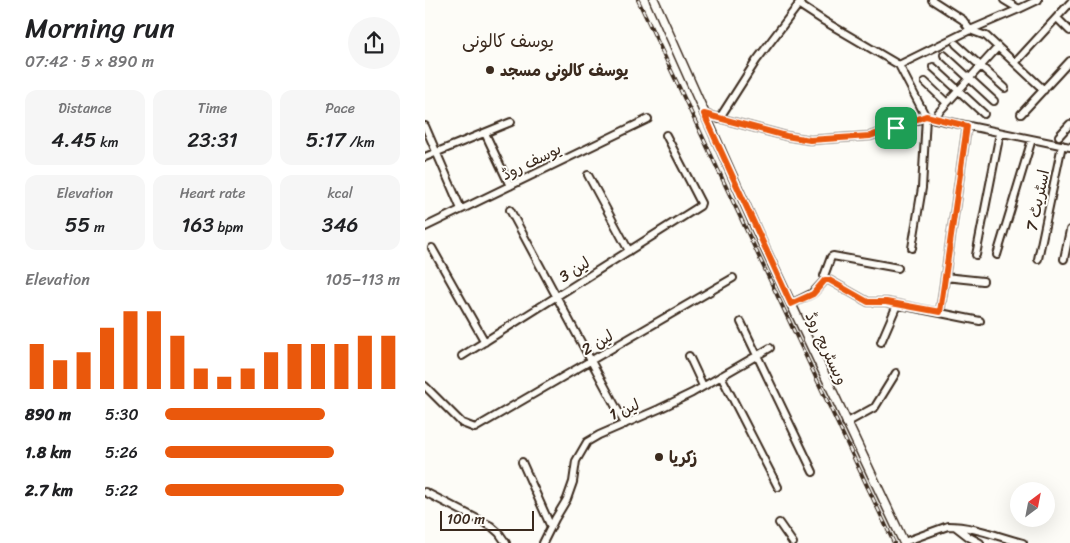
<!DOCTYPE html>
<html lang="en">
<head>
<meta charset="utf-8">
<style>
  :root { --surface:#fff; --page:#f6f6f6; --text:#202124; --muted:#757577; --accent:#ea580c }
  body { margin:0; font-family:Sriracha,"Playpen Sans Arabic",sans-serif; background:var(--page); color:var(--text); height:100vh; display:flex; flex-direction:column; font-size:19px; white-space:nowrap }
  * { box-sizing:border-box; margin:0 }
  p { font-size:16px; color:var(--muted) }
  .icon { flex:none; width:28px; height:28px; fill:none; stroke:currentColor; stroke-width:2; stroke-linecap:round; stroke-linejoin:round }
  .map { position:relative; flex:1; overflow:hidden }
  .side { display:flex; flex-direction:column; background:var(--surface); width:425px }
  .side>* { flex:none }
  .needle { width:32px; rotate:32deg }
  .buttons { position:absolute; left:585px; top:482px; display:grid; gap:10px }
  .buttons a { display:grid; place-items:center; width:45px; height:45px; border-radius:50%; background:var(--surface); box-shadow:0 5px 20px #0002; font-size:25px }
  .scale { position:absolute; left:15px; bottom:12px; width:94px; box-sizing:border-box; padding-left:5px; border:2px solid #3b2a1e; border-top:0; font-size:14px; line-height:18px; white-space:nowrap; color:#3b2a1e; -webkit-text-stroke:4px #fdfcf7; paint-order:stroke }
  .pin { position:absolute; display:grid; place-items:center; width:42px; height:42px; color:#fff; margin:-21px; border-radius:10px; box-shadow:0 2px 8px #0006 }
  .round { display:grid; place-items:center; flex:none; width:52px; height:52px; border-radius:26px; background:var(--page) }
  .summary { display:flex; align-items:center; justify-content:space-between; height:85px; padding:0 25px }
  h1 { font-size:28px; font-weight:600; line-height:38px }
  .metrics { display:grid; grid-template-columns:repeat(3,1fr); gap:8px; height:85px; padding:5px 25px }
  .metrics div { display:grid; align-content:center; border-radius:12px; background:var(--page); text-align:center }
  .metrics b { font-size:21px; font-weight:600 }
  .metrics small { font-size:14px; font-weight:400 }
  .metrics p { font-size:14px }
  .chart { height:140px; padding:10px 25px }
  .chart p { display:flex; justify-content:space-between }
  .chart svg { width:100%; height:90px; margin-top:5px; stroke:var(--accent); stroke-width:6 }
  ul { padding:0 25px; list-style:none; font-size:16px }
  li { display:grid; grid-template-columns:80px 60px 1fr; align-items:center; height:38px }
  li i { height:12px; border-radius:6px; background:var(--accent) }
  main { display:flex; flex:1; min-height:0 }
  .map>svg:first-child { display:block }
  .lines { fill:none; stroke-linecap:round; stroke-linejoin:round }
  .minor-casing { stroke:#3b2a1e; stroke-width:10 }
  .major-casing { stroke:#3b2a1e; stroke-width:11 }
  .minor { stroke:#fdfcf7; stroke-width:6 }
  .major { stroke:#fdfcf7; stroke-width:8 }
  .rail-casing { stroke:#3b2a1e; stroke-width:4 }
  .rail { stroke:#fdfcf7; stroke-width:2; stroke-dasharray:5.5; stroke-linecap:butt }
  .route-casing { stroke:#fff; stroke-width:10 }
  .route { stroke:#ea580c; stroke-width:6 }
  .poi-dot { fill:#3b2a1e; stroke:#fdfcf7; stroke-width:2 }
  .labels { text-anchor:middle; stroke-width:4; stroke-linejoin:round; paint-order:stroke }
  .poi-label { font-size:16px; font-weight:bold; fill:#3b2a1e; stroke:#fdfcf7; text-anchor:start }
  .street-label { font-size:16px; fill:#3b2a1e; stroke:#fdfcf7 }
  .neighbourhood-label { font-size:18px; fill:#3b2a1e; stroke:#fdfcf7 }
</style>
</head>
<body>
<main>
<section class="side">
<div class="summary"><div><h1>Morning run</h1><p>07:42 · 5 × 890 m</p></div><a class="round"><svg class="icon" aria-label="share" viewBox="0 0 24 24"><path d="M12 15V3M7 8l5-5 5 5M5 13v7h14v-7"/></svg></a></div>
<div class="metrics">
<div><p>Distance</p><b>4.45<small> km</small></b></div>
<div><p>Time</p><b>23:31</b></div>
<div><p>Pace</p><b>5:17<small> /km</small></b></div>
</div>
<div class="metrics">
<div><p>Elevation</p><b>55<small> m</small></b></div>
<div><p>Heart rate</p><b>163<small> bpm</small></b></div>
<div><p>kcal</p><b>346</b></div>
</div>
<div class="chart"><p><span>Elevation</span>105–113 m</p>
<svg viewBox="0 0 160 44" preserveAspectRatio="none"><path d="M5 44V22M15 44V30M25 44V26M35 44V14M45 44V6M55 44V6M65 44V18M75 44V34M85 44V38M95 44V34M105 44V26M115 44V22M125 44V22M135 44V22M145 44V18M155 44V18"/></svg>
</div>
<ul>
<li><b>890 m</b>5:30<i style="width:68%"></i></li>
<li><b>1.8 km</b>5:26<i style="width:72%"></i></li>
<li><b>2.7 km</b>5:22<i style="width:76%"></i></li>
</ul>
</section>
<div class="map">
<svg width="645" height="543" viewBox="0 0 645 543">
  <rect width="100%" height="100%" fill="#fdfcf7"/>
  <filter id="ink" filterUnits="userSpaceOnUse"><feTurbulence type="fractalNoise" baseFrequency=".02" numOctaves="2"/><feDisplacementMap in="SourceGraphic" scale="10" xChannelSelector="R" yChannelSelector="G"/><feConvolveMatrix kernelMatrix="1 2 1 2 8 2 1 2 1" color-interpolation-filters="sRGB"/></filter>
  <g filter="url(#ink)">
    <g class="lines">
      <defs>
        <path id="minor" d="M 507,0 L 538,20 L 545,30 L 594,9
          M 579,0 L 594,9 L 613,0
          M 373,4 L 399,21 L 474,65
          M 632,18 L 645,31
          M 531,44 L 580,88
          M 519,55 L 569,101
          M 590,63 L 645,3
          M 508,67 L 559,114
          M 500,82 L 522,103
          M 513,113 L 573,47
          M 279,114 L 361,136 L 385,140 L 445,136 L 501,117 L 645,147
          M 596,114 L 645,61
          M 294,119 L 331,61 L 377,0
          M 0,126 L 36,209
          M 60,133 L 85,186
          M 634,136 L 645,124
          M 0,157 L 86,122
          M 163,175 L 204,251
          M 85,210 L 200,424
          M 0,227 L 223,119
          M 7,248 L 60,342
          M 487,248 L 497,188 L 501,117 L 474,65 L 545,30 L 561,36 L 619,90
          M 551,255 L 575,133
          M 572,255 L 607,139
          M 613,259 L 637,145
          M 639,259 L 645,230
          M 520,277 L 558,281
          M 400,280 L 404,280 L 443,302 L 461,302 L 555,321
          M 366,304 L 388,293 L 400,280 L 399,276 L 406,257 L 408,256 L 473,268
          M 515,312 L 542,126
          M 316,322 L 388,472
          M 456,342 L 472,305
          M 37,356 L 275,206 L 276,203 L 241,135
          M 264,356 L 278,386
          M 296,376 L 353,487
          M 0,386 L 37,423 L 50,428 L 308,278
          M 421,423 L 450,407 L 471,373
          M 97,462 L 126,527
          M 0,492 L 66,526 L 74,533 L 81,543
          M 354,523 L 368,543
          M 531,527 L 544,537 L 555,543
          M 479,542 L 523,526 C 549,526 573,537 598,543
          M 118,543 L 130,519 L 142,499 L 148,482 L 151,461 L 162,442 L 174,435 L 234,409 L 267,393 L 345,348"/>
        <path id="major" d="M 229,0 L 336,240 L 479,543"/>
      </defs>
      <use href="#minor" class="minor-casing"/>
      <use href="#major" class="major-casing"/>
      <use href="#minor" class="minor"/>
      <use href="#major" class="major"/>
      <defs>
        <path id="rail" d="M 213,0 L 469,543"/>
      </defs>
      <use href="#rail" class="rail-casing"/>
      <use href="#rail" class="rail"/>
    </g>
  </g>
  <g class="lines" filter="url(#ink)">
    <defs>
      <path id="route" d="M 279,114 L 361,136 L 385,140 L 445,136 L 501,116 L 542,126 L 515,312 L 461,302 L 443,302 L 404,280 L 400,280 L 388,294 L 366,304 Z"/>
    </defs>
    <use href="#route" class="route-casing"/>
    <use href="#route" class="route"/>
  </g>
  <g class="poi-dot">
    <circle cx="65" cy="70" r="5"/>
    <circle cx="234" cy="457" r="5"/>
  </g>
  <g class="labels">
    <g class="poi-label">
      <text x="75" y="76">یوسف کالونی مسجد</text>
      <text x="244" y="463">زکریا</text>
    </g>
    <g class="street-label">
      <text transform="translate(106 161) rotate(-26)" y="6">یوسف روڈ</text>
      <text transform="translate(612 200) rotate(-78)" y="6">اسٹریٹ 7</text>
      <text transform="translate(149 269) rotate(-32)" y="6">لین 3</text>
      <text transform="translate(172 342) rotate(-30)" y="6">لین 2</text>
      <text transform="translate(402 348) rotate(65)" y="6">ویسٹریج روڈ</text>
      <text transform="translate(199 409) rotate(-23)" y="6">لین 1</text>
    </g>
    <g class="neighbourhood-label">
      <text x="83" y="47">یوسف کالونی</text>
    </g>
  </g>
</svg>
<div class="buttons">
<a><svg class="needle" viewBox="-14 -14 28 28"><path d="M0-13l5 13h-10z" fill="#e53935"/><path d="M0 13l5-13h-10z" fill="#757577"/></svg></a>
</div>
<div class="scale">100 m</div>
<div class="pin" style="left:471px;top:128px;background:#1e9e55"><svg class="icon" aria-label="arrive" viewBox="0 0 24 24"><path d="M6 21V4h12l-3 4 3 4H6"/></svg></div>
</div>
</main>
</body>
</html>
